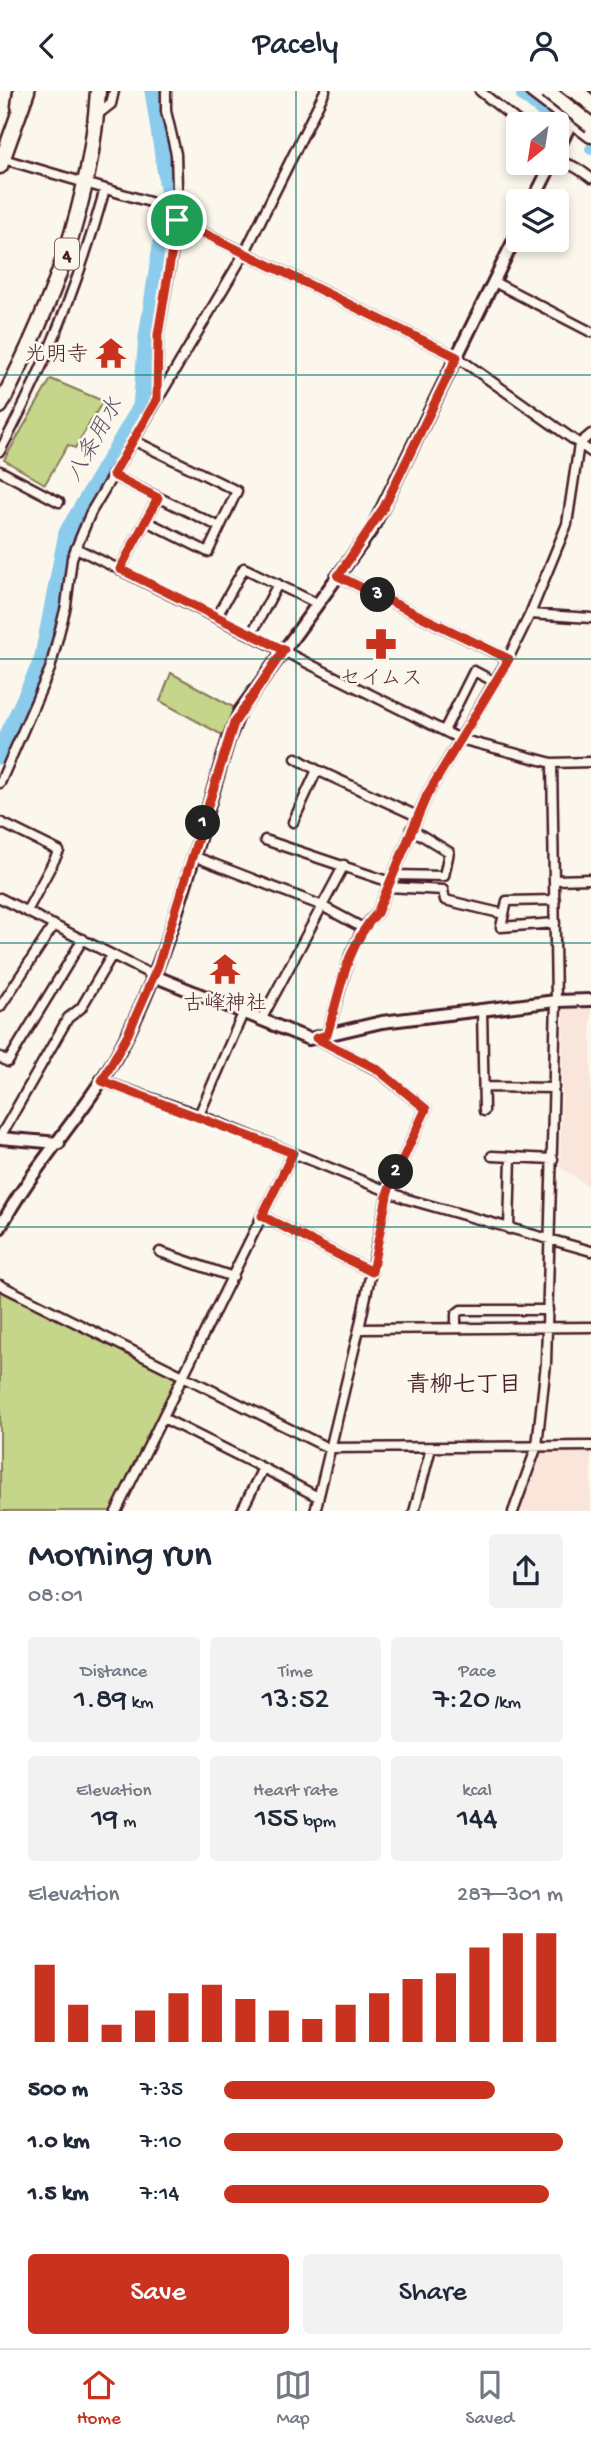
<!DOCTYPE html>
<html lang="en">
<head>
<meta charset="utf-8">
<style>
  :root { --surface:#fff; --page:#f2f2f3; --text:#1f2937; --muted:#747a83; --line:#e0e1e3; --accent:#c8321e }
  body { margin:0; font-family:"Gochi Hand","Klee One",sans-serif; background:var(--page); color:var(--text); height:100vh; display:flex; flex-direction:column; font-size:26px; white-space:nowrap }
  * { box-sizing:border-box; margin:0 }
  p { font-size:23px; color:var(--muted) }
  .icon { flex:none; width:38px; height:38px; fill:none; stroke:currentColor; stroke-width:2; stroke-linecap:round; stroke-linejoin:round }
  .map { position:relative; height:1420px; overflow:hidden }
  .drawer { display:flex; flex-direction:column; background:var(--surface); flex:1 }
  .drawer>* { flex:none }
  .needle { width:46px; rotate:210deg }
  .controls { position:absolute; left:506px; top:21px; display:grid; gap:14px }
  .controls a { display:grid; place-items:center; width:63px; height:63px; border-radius:7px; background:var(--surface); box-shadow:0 4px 10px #0003; font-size:35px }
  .pin { position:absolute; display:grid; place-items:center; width:60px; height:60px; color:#fff; margin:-30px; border:4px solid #fff; border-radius:50%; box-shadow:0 2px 7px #0007 }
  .km { position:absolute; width:35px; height:35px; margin:-18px; border-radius:50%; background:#222; color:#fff; font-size:19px; line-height:35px; text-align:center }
  .round { display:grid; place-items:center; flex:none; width:74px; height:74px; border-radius:7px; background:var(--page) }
  .head { display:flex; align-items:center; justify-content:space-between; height:119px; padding:0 28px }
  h1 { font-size:38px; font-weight:600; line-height:52px }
  .stats { display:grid; grid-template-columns:repeat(3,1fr); gap:10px; height:119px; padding:7px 28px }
  .stats div { display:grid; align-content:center; border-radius:7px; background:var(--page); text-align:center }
  .stats b { font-size:30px; font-weight:600 }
  .stats small { font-size:19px; font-weight:400 }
  .stats p { font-size:19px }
  .chart { height:196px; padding:14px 28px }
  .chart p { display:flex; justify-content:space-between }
  .chart svg { width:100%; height:126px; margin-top:7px; stroke:var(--accent); stroke-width:6 }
  .cta { display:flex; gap:14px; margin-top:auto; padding:14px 28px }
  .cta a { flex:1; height:80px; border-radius:7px; background:var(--accent); color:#fff; font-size:28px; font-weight:600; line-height:80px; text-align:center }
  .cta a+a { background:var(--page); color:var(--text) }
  ul { padding:0 28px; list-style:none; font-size:23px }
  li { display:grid; grid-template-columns:112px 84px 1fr; align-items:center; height:52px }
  li i { height:18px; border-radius:9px; background:var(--accent) }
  header { display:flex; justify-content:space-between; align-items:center; height:91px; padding:0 28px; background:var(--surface); font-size:32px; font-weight:600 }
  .dock { display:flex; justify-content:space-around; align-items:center; height:98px; border-top:2px solid var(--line); background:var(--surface); font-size:19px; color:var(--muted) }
  .dock a { display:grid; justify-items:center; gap:4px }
  .dock .on { color:var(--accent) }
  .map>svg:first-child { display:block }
  .built { fill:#fae5db }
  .green { fill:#c5d589; stroke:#887a5a; stroke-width:2 }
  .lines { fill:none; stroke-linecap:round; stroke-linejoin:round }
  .canal { stroke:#8bccec; stroke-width:10 }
  .river { stroke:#8bccec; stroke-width:19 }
  .street-casing { stroke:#4a1f2b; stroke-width:13 }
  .secondary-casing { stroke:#4a1f2b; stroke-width:16 }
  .highway-casing { stroke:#4a1f2b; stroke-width:19 }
  .street { stroke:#fbf7ec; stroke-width:8 }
  .secondary { stroke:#fbf7ec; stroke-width:10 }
  .highway { stroke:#fbf7ec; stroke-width:14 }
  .highway-bridge-casing { stroke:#4a1f2b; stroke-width:19; stroke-linecap:butt }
  .highway-bridge { stroke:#fbf7ec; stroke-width:14 }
  .route-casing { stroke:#fff; stroke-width:14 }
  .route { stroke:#c8321e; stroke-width:9 }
  .grid { fill:none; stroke:#0f766e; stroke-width:2; stroke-opacity:0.55 }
  .labels { text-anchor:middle; stroke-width:5; stroke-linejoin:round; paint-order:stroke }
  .shield { fill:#fbf7ec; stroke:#7f6065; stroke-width:2 }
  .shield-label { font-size:19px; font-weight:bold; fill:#4a1f2b }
  .poi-label { font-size:21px; fill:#4a1f2b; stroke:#fbf7ec }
  .water-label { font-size:23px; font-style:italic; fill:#5e5365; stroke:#fbf7ec }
  .neighbourhood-label { font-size:23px; font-weight:bold; fill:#4a1f2b; stroke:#fbf7ec }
</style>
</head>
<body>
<header><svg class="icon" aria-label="back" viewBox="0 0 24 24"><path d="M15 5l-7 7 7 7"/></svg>Pacely<svg class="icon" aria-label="person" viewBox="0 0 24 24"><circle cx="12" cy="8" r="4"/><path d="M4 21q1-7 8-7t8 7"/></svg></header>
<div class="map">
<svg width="591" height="1421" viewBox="0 0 591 1421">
  <rect width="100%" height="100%" fill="#fbf7ec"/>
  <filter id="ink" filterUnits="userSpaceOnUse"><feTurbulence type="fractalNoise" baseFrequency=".0143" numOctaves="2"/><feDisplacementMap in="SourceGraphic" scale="14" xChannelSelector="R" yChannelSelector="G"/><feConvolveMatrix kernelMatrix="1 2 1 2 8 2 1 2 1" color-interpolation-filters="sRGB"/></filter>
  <g filter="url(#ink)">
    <path class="built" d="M 591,916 L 591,1097 L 560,1076 L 564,917 Z
      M 539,1358 L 591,1360 L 591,1420 L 515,1421 Z"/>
    <path class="green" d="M 51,288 L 103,310 L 75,357 L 68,354 L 45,393 L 4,369 Z
      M 171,582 L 235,617 L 224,645 L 160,610 Z
      M 0,1199 L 178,1288 L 112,1420 L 0,1420 Z"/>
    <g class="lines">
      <path class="canal" d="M 521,5 L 545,24
        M 590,58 L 591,59"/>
      <path class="river" d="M 0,664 L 43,570 L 68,442 L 142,316 L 148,246 L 170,103 L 154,0"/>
      <defs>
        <path id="street" d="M 480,0 L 521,33
          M 16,15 L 18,0
          M 97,24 L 111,13 L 114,0
          M 0,67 L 150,111
          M 550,75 C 568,68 577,77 591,87
          M 178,129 L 457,266 L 591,361
          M 494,191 L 591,241
          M 157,308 L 158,244 L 178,129 L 176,63 L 166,20 L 166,0
          M 133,349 L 237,400 L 208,461 L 146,430
          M 0,360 C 45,277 80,188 105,98
          M 0,380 L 59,411
          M 112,384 L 220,436
          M 76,457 L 460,648 L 552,672 L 591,671
          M 120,478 L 158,407
          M 338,485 L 508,568
          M 530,523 L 591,527
          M 217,525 L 244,477 L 318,513
          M 252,542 L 278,493
          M 444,640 L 474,580 L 495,591
          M 296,667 L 317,679 L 417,725
          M 0,692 L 50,578 L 66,515 L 72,467 L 91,421 L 244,163 L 325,0
          M 0,731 L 59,760 L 27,820
          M 293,731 L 317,679
          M 265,749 L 390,791
          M 193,765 L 320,814 L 363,837 L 377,822 L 427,704 L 508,568 L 530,523 L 567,433 L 579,353 L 591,343
          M 393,784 L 444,785 L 449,761 L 411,738
          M 555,789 L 591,788
          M 388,796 L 443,799 L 445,809 L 504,823
          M 0,807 L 154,885
          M 555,809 L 507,810 L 501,836 L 555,832
          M 0,916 L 54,834
          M 482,918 L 484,1020
          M 262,927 L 344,774
          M 327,944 L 350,864 L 363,837
          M 0,966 L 8,971 L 83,848
          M 102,990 L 199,1024 L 407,1108 L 591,1160
          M 484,996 L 554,997
          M 199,1024 L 244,920
          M 0,1046 L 68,927 L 81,917 L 112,864
          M 492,1065 L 553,1068
          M 262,1125 L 372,1181
          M 509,1138 L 511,1066
          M 160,1161 L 233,1186
          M 0,1194 L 328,1357 L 591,1355
          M 456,1236 L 456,1223 L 461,1219 L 548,1219
          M 359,1238 L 591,1236
          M 163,1327 L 263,1377 L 241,1421
          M 263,1377 L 318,1406
          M 116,1421 L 293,1062
          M 315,1421 L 359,1238 L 388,1100 L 426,1018 L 377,979 L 316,947
          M 414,1421 L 431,1357
          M 513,1421 L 537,1355 L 546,1272 L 556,910 L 552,672"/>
        <path id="secondary" d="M 556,62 L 586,2
          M 533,110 L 552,72
          M 154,885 L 309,948 L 382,931 L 556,910 L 591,909
          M 0,1047 L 59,1052
          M 0,1137 C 32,1075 84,1024 118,962 C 171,865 196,752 229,647 L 240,620 L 372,438 L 518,141"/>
        <path id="highway" d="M 533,0 L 591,44
          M 590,0 L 591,1
          M 0,75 L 27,0
          M 0,315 C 52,214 91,113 98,0"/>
      </defs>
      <use href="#street" class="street-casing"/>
      <use href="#secondary" class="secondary-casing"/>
      <use href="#highway" class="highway-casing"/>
      <use href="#street" class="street"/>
      <use href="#secondary" class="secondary"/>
      <use href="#highway" class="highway"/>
      <defs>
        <path id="highway-bridge" d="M 547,0 L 591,34
          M 576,0 L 591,12"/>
      </defs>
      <use href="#highway-bridge" class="highway-bridge-casing"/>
      <use href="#highway-bridge" class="highway-bridge"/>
    </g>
  </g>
  <g class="lines" filter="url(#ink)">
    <defs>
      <path id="route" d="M 177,129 L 457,266 L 384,416 L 338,485 L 509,568 L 427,704 L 377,822 C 346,855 340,901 327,944 L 316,947 L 377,978 L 426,1018 L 388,1100 L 372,1181 L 262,1125 L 293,1062 L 102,990 L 128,943 L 158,875 L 234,632 L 284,559 L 120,478 L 158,407 L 113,384 L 157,308 L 158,244 Z"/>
    </defs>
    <use href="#route" class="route-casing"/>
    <use href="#route" class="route"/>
  </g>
  <path class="grid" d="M 296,0 L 296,1421M 0,284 L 591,284M 0,568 L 591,568M 0,852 L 591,852M 0,1136 L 591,1136"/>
  <defs>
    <symbol id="temple-bare" viewBox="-9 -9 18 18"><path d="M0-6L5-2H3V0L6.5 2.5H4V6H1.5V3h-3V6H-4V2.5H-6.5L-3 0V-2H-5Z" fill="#c8321e" stroke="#fbf7ec" stroke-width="2.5" paint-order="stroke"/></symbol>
    <symbol id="pharmacy-bare" viewBox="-9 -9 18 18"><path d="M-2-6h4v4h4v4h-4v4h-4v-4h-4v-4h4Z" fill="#c8321e" stroke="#fbf7ec" stroke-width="2.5" paint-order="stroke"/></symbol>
  </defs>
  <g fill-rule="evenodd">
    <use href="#temple-bare" x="89" y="240" width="44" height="44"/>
    <use href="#pharmacy-bare" x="359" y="531" width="44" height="44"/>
    <use href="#temple-bare" x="203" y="856" width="44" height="44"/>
  </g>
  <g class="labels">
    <rect class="shield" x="55" y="147.5" width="24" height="31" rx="5"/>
    <g class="shield-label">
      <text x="67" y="170">4</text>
    </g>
    <g class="poi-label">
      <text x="88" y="269" text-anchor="end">光明寺</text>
      <text x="381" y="593">セイムス</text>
      <text x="225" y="918">古峰神社</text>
    </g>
    <g class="water-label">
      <text transform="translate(93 348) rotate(-61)" y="8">八条用水</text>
    </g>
    <g class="neighbourhood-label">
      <text x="464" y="1300">青柳七丁目</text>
    </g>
  </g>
</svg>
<div class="controls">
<a><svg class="needle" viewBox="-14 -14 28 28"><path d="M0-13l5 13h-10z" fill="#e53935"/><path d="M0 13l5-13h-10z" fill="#747a83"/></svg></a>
<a><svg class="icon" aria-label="layers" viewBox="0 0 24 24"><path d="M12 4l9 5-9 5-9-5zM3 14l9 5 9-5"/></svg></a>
</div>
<div class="pin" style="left:177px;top:129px;background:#1e9e55"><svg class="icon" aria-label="arrive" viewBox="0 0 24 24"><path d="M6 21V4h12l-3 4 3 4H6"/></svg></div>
<b class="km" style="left:203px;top:732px">1</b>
<b class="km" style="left:396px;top:1081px">2</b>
<b class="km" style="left:378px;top:504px">3</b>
</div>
<section class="drawer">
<div class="head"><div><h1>Morning run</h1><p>08:01</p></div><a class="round"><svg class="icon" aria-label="share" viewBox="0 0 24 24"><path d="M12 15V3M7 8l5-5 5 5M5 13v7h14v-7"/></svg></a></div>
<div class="stats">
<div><p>Distance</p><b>1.89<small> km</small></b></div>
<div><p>Time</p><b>13:52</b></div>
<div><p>Pace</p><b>7:20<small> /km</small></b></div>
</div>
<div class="stats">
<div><p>Elevation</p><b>19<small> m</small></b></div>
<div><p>Heart rate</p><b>155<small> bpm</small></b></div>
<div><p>kcal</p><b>144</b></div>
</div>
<div class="chart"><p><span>Elevation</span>287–301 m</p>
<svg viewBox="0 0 160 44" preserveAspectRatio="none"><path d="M5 44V17M15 44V31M25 44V38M35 44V33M45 44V27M55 44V24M65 44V29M75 44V33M85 44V36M95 44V31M105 44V27M115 44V22M125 44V20M135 44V11M145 44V6M155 44V6"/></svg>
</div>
<ul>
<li><b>500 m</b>7:35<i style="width:80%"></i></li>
<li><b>1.0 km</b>7:10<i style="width:100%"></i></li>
<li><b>1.5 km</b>7:14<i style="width:96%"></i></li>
</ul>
<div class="cta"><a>Save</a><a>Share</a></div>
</section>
<nav class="dock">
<a class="on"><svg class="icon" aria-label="home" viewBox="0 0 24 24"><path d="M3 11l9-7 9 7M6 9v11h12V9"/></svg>Home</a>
<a><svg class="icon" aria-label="map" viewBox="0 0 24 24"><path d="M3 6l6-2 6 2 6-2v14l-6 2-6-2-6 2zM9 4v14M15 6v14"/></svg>Map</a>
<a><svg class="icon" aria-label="saved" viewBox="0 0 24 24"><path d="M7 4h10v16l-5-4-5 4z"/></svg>Saved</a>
</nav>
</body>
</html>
